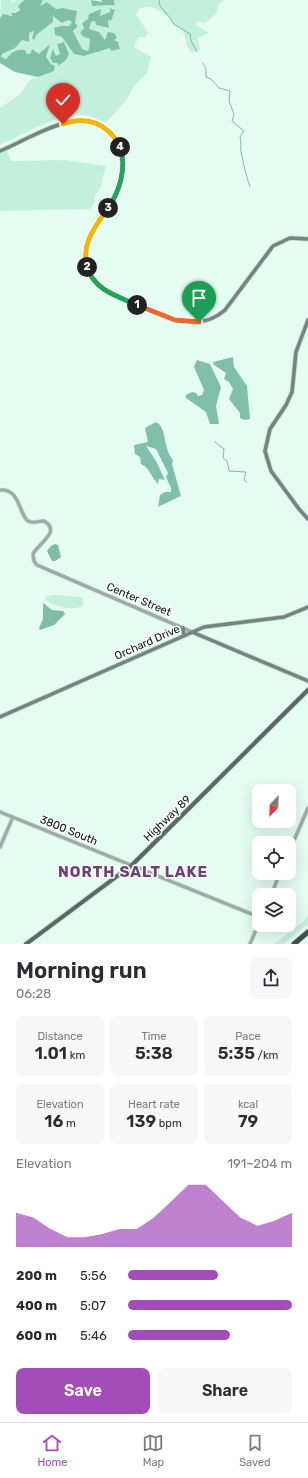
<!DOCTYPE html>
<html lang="en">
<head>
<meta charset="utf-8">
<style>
  :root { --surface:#fff; --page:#f7f7f7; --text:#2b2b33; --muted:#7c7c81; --line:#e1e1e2; --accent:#a34dbb }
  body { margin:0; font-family:Rubik,sans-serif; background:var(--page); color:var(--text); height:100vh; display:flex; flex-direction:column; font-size:15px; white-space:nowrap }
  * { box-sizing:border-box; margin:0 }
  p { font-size:13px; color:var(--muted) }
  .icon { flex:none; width:22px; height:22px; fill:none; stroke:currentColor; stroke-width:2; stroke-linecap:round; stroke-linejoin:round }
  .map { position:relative; height:944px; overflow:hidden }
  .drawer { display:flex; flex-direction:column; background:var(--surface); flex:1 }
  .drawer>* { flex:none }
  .needle { width:26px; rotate:203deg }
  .fabs { position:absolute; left:252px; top:784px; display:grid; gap:8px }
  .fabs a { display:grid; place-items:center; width:44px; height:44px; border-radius:8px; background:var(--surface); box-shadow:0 4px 16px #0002; font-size:20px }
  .pin { position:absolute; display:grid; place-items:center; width:34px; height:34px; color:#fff; margin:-41px -17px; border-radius:50% 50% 50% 0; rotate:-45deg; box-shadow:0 0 4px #0007 }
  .pin .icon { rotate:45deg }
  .km { position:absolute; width:20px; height:20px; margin:-10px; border-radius:50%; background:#222; color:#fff; font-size:11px; line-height:20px; text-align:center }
  .round { display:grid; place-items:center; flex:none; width:42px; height:42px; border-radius:8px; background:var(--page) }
  .overview { display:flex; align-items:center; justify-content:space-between; height:68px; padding:0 16px }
  h1 { font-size:22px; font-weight:600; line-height:30px }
  .metrics { display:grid; grid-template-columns:repeat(3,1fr); gap:6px; height:68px; padding:4px 16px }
  .metrics div { display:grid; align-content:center; border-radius:8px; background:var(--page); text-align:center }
  .metrics b { font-size:17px; font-weight:600 }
  .metrics small { font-size:11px; font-weight:400 }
  .metrics p { font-size:11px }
  .chart { height:112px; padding:8px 16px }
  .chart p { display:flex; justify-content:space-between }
  .chart svg { width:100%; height:72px; margin-top:4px; fill:var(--accent); opacity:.7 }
  .button { display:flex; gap:8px; margin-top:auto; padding:8px 16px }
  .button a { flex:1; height:46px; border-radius:8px; background:var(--accent); color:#fff; font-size:16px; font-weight:600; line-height:46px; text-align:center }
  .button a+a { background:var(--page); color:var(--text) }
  ul { padding:0 16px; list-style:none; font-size:13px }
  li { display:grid; grid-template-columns:64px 48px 1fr; align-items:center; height:30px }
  li i { height:10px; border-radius:5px; background:var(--accent) }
  .dock { display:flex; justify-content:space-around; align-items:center; height:56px; border-top:1px solid var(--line); background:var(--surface); font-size:11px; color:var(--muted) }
  .dock a { display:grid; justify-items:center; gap:2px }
  .dock .on { color:var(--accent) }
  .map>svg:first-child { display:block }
  .green { fill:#c3f0dd; fill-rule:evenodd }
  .forest { fill:#81c0a8 }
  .water { fill:#7ebca4 }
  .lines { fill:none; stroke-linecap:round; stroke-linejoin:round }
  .stream { stroke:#7ebca4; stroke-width:1 }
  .tertiary-casing { stroke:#c1d6cd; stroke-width:4.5 }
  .secondary-casing { stroke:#c1d6cd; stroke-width:5 }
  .primary-casing { stroke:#c1d6cd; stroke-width:5.5 }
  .motorway-casing { stroke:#c1d6cd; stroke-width:6 }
  .tertiary { stroke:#9fa9a5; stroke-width:3 }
  .secondary { stroke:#75847e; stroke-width:3.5 }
  .primary { stroke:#586a63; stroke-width:4 }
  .motorway { stroke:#3f544b; stroke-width:5 }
  .split-1-casing { stroke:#fff; stroke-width:8 }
  .split-2-casing { stroke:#fff; stroke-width:8 }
  .split-3-casing { stroke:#fff; stroke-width:8 }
  .split-4-casing { stroke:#fff; stroke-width:8 }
  .split-5-casing { stroke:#fff; stroke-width:8 }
  .split-1 { stroke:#f0652b; stroke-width:5 }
  .split-2 { stroke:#22a559; stroke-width:5 }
  .split-3 { stroke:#f5b400; stroke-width:5 }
  .split-4 { stroke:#22a559; stroke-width:5 }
  .split-5 { stroke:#f5b400; stroke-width:5 }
  .labels { text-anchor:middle; stroke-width:3; stroke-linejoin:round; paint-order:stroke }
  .street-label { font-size:11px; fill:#08110d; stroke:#fff }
  .district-label { font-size:15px; font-weight:bold; letter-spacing:1px; fill:#6c4178; stroke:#fff }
</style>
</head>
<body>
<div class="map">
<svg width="308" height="944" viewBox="0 0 308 944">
  <rect width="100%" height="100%" fill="#e4fcf2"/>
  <path class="green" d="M 1,0 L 12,0 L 11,3 L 16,0 L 24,0 C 18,12 14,16 0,18 Z
    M 43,0 L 91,0 L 92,6 L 115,5 L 114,0 L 224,0 L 218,5 L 217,13 L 205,23 L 197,22 L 196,25 L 209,33 L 198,38 L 200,50 L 191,52 C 185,46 187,36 181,29 C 179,27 176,27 173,25 C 171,23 170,19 168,17 C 159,8 141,0 136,15 L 148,32 L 146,37 L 139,37 L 134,47 L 151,57 L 147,73 L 135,85 L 126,100 L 106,123 C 100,121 92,116 85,115 C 59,113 24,134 0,145 L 0,108 L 20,94 L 30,80 L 54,71 L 55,66 L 51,64 L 46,58 L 49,44 L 39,55 L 32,49 L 30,54 L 27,54 L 25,50 C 16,49 12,52 6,59 L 1,57 L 2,54 L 15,48 L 22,40 L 29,42 L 29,33 L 34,31 L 32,38 L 34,40 L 37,34 L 53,22 L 53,16 L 62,23 L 68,20 L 72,22 L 69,26 L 61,26 L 54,29 L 55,35 L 62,37 L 74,54 L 84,56 L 110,48 L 111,51 L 120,49 L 118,42 L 113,40 L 117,38 L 113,33 L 108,32 L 105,41 L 99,32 L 89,29 L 91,22 L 96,21 L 96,25 L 109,28 L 108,19 L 111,20 L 115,9 L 110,8 L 110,12 L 100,16 L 101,9 L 89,14 L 88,19 L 82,23 L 84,28 L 80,33 L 84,37 L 90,39 L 89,49 L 87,51 L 82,49 L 73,31 L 78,26 L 75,23 L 77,11 L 62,8 L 56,9 L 47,2 L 39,6 ZM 63,42 L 69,54 L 66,60 L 58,66 L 58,63 L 53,63 L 50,58 L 53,50 L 56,56 L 60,54 L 57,44 Z
    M 7,151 L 11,161 L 65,160 L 106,166 L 100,188 L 95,196 L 95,202 L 90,209 L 0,211 L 0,154 Z
    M 53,595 L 83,597 L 83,606 C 70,611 56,607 45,600 L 45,597 Z
    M 308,916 L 308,924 L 284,944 L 274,944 L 299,924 L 301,924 Z"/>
  <path class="forest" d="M 24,0 L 43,0 L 40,6 L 47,2 L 56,9 L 62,8 L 77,11 L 75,23 L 78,26 L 73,31 L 82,49 L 87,51 L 89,49 L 90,39 L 84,37 L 80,33 L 84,28 L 82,23 L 88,19 L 89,14 L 101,9 L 100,16 L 110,12 L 110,8 L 115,10 L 111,21 L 108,20 L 109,28 L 96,25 L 95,21 L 91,22 L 89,29 L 99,32 L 105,40 L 108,32 L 114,33 L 117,38 L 114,40 L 118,42 L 120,49 L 111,51 L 110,48 L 84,56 L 74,54 L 62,37 L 55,35 L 54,28 L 61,26 L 69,26 L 72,22 L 68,20 L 62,23 L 53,16 L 53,22 L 37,34 L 34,40 L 32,38 L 34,31 L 29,33 L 29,42 L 22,40 L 15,48 L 2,54 L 1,57 L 6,59 C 12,52 16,49 25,50 L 27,54 L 30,54 L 32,49 L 39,54 L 50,44 L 46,57 L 51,64 L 55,66 L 54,71 L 38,77 L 15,72 L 0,63 L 0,18 L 3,14 L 12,16 L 11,13 L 15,13 L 20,10 L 18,6 Z
    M 91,0 L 102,2 L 101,0 L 114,0 L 115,5 L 92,6 Z
    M 64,42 L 69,54 L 66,60 L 58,66 L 58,63 L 53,63 L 50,58 L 53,49 L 56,56 L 60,54 L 57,44 Z
    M 233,357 L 234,367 L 247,386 L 250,419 L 244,420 L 240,418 L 240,413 L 229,399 L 233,389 L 229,382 L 224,379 L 226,373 L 214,365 L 213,362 Z
    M 197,360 L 210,364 L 221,387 L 216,406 L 219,424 L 210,424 L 206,412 L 186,398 L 186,395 L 192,392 L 196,393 L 198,396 L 202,395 L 204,390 L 194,367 Z
    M 156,422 C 167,427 163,449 173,460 L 172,464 L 181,496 L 158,507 L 160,495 L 165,492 L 171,492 L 171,488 L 166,477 L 168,473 L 156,449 L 146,446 L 156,461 L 165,480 L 159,479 L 158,484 C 151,477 150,468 141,464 L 140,457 L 135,454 L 134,445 L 148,442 L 145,428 Z"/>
  <path class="water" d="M 55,544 L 58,545 L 61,557 L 55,561 L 52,561 L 47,551 L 51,546 Z
    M 43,603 L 52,610 L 63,611 L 65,614 L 54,625 L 40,630 L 39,628 L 43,619 Z"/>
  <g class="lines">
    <path class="stream" d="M 159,0 L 160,6 L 171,19 L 174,24 L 190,34 L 191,41 L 197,52
      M 203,63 L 206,69 L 206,77 L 211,79 L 219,88 L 230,91 L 229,101 L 234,114 L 232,121 L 244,131 L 240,137 C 242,143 240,146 241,152 C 244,164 245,174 250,186
      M 215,442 L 224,449 L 223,458 L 227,461 L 229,471 L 246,472 L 244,480 L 247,482"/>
    <defs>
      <path id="tertiary" d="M 0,490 C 20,488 19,515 28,521 C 33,524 39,521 44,521 C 62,531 38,544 33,554 L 34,561 L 37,565 L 192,632
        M 0,812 L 259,917
        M 0,847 L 13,817
        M 289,852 L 308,808
        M 271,895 L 280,873
        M 250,944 L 259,923"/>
      <path id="secondary" d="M 0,151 C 32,138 85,100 113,136 C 126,151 124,182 114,199 C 101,222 76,243 89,272 C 99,295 143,308 165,317 C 186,325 208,325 225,310 L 273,246 L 290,238 L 308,239
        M 308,320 L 296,352 L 292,392 L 286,405 L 270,429 L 265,451 L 271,471 L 299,509 L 308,519
        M 183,628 L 184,636
        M 192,632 L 308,681
        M 0,717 L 204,627 L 284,617 L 308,607"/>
      <path id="primary" d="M 26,944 L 132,865 L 308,690"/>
      <path id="motorway" d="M 294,944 L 308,932"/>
    </defs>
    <use href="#tertiary" class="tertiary-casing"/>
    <use href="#secondary" class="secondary-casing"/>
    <use href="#primary" class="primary-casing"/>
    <use href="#motorway" class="motorway-casing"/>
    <use href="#tertiary" class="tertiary"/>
    <use href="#secondary" class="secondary"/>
    <use href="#primary" class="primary"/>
    <use href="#motorway" class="motorway"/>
  </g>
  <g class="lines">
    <defs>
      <path id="split-1" d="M 137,305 L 175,320 L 199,322"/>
      <path id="split-2" d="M 87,267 C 94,290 117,296 137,305"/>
      <path id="split-3" d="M 87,267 C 81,243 95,227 108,208"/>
      <path id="split-4" d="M 108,208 C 120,191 127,167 120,147"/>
      <path id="split-5" d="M 63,124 C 87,115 109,124 120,147"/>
    </defs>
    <use href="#split-1" class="split-1-casing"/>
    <use href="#split-2" class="split-2-casing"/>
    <use href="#split-3" class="split-3-casing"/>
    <use href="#split-4" class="split-4-casing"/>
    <use href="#split-5" class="split-5-casing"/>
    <use href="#split-1" class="split-1"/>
    <use href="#split-2" class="split-2"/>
    <use href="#split-3" class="split-3"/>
    <use href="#split-4" class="split-4"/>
    <use href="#split-5" class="split-5"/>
  </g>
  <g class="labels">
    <g class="street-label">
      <text transform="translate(139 599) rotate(23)" y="4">Center Street</text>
      <text transform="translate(147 642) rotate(-24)" y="4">Orchard Drive</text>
      <text transform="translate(167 818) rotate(-44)" y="4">Highway 89</text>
      <text transform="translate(69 830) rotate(22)" y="4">3800 South</text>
    </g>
    <g class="district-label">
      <text x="133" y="877">NORTH SALT LAKE</text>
    </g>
  </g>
</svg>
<div class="fabs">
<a><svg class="needle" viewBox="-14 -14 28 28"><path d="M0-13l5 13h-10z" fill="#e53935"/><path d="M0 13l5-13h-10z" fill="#7c7c81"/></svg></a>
<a><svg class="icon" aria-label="locate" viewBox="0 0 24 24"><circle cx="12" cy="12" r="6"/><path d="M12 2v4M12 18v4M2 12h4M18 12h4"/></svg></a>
<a><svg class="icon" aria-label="layers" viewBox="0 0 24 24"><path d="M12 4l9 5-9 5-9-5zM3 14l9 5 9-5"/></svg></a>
</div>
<div class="pin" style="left:199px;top:322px;background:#1e9e55"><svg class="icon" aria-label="arrive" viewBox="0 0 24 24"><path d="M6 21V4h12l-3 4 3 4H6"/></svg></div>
<div class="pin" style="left:63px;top:124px;background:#d93025"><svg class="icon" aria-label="check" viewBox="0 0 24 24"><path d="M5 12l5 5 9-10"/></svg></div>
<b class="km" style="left:137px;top:305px">1</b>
<b class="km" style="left:87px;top:267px">2</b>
<b class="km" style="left:108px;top:208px">3</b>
<b class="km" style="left:120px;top:147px">4</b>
</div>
<section class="drawer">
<div class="overview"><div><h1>Morning run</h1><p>06:28</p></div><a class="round"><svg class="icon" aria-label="share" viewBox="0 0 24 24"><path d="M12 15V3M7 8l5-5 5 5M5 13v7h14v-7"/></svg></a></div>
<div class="metrics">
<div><p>Distance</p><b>1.01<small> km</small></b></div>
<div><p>Time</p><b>5:38</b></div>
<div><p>Pace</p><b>5:35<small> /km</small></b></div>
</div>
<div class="metrics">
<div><p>Elevation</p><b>16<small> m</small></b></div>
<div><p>Heart rate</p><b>139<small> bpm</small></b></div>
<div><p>kcal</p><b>79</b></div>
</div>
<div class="chart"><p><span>Elevation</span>191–204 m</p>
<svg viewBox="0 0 160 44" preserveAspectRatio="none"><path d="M0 44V23L10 26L20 33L30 38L40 38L50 36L60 33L70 33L80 26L90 16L100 6L110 6L120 16L130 26L140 31L150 28L160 23V44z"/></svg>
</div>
<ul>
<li><b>200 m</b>5:56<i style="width:55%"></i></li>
<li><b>400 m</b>5:07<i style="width:100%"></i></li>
<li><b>600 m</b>5:46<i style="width:62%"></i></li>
</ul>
<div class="button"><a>Save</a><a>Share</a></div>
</section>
<nav class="dock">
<a class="on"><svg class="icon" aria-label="home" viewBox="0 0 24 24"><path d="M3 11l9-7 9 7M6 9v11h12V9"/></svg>Home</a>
<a><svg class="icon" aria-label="map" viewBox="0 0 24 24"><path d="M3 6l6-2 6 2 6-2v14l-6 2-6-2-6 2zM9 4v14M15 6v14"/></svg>Map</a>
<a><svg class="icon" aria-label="saved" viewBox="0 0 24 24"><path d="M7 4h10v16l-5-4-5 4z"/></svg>Saved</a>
</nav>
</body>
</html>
